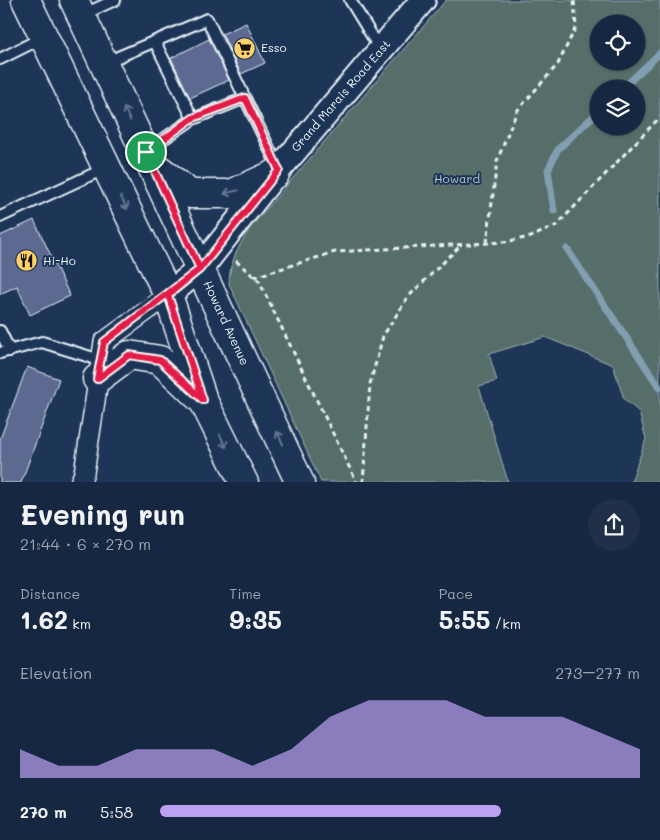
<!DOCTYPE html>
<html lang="en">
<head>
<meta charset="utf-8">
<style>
  :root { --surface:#162841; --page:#1f3048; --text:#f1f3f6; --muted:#9ea6b1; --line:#35445a; --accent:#bca0f2 }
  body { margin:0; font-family:Mali,sans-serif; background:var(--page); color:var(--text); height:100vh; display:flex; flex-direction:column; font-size:19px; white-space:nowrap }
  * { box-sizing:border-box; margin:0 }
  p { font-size:16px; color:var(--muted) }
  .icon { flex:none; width:28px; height:28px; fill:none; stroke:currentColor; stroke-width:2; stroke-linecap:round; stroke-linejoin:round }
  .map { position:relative; height:482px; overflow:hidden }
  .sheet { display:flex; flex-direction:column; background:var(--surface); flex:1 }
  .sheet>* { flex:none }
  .fabs { position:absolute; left:590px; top:15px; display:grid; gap:10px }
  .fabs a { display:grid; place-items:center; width:55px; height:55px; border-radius:50%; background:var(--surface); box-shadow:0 1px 4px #0004,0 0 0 1px var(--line); font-size:25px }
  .pin { position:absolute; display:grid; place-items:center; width:42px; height:42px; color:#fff; margin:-21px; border:2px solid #fff; border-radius:50%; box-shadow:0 1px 5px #0007 }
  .round { display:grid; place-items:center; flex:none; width:52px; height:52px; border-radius:26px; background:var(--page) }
  .overview { display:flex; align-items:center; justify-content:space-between; height:85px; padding:0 20px }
  h1 { font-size:28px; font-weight:700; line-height:38px }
  .metrics { display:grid; grid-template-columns:repeat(3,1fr); gap:8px; height:85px; padding:5px 20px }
  .metrics div { display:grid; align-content:center }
  .metrics b { font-size:25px; font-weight:700 }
  .metrics small { font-size:14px; font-weight:400 }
  .metrics p { font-size:14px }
  .chart { height:140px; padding:10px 20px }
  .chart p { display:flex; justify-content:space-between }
  .chart svg { width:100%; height:90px; margin-top:5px; fill:var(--accent); opacity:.7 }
  ul { padding:0 20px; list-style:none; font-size:16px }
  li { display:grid; grid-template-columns:80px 60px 1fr; align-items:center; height:38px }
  li i { height:12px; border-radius:6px; background:var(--accent) }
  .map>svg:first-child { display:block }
  .green { fill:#566e6a; stroke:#9fb0b1; fill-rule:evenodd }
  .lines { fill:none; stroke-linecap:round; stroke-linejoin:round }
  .stream { stroke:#819fb1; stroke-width:7 }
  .building { fill:#5b6a92; stroke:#e8f1f8 }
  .service-casing { stroke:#e8f1f8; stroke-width:14 }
  .minor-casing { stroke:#e8f1f8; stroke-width:22 }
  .tertiary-casing { stroke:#e8f1f8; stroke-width:28 }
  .secondary-casing { stroke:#e8f1f8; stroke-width:31 }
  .path { stroke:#e8f1f8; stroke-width:3; stroke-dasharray:5 4; stroke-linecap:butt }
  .service { stroke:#1d3557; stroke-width:10 }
  .minor { stroke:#1d3557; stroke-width:19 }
  .tertiary { stroke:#1d3557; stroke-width:24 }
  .secondary { stroke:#1d3557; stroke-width:28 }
  .oneway { stroke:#64778f }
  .route-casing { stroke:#fff; stroke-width:10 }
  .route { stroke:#e11d48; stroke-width:6 }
  .labels { text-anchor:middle; stroke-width:4; stroke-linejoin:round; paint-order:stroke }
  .poi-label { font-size:12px; fill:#e8f1f8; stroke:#1d3557; text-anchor:start }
  .street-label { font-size:12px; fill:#e8f1f8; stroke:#1d3557 }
  .park-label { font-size:12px; fill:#b5c3c6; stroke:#1d3557 }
</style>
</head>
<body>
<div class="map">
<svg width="660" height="483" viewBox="0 0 660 483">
  <rect width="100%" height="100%" fill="#1d3557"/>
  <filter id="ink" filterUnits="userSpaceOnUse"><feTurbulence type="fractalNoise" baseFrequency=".02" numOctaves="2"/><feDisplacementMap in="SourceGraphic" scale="10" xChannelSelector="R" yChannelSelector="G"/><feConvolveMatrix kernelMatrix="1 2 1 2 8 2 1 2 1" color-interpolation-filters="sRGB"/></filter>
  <g filter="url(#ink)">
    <path class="green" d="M 446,0 L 660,0 L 660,482 L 629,482 L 631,482 L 646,439 L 639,412 L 624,399 L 613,365 L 545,337 L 489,354 L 497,381 L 479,386 L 508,482 L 321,482 L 229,284 C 229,262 239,246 250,228 ZM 599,24 L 636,24 L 636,61 L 599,61 ZM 599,89 L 636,89 L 636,126 L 599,126 Z"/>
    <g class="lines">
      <path class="stream" d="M 622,89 L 660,53
        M 554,211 L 548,170 L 558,149 L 599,111
        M 567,249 L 660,388"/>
    </g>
    <path class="building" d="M 246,23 L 265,63 L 241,74 L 222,34 Z
      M 209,39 L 229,80 L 190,98 L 171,58 Z
      M 34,220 L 70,296 L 30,315 L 17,286 L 0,294 L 0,236 Z
      M 27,367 L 59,379 L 21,483 L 0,483 L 0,439 Z"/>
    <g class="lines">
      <defs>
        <path id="service" d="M 350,0 L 380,49
          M 82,15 L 115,0
          M 155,42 L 193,119
          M 0,59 L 42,38
          M 104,63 L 207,19 L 279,169
          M 146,151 L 193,119 L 245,98
          M 0,217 L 106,168
          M 0,331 L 10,351
          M 0,353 L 42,342 L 100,360"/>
        <path id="minor" d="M 80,483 L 84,473 L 104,342 L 168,295"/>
        <path id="tertiary" d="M 168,295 L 200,269 L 275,174 L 423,0"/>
        <path id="secondary" d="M 26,0 L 168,295 L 203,400 L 244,483
          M 74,0 L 300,483
          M 156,167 L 190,194 L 231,194 L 275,174
          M 97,379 L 129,355 L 160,360 L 201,399"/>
      </defs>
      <use href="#service" class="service-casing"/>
      <use href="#minor" class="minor-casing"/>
      <use href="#tertiary" class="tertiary-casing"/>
      <use href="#secondary" class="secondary-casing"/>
      <path class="path" d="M 487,243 L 497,161 L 517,111 L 558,64 L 576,27 L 574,0
        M 236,261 L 259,281 L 357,483
        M 254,277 L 335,252 L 504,242 L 531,237 L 557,225 L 660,117
        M 363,483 L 370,384 L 383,336 L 408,297 L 461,245"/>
      <use href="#service" class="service"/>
      <use href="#minor" class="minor"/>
      <use href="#tertiary" class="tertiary"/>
      <use href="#secondary" class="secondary"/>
    </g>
    <defs><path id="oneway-shaft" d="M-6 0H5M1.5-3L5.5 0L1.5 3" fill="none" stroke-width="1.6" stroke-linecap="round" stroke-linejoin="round" transform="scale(1.25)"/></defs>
    <g class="oneway">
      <use href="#oneway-shaft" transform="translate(127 114) rotate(-115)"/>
      <use href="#oneway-shaft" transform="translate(231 192) rotate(167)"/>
      <use href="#oneway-shaft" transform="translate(124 203) rotate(64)"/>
      <use href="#oneway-shaft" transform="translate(280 438) rotate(-115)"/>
      <use href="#oneway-shaft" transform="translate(223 441) rotate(64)"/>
    </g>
  </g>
  <g class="lines" filter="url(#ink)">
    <defs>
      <path id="route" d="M 146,152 L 200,269 L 104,342 L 97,379 L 129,355 L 160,360 L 203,400 L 168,295 L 200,269 L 279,170 L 245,98 L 193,118 L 146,152"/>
    </defs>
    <use href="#route" class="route-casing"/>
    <use href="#route" class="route"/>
  </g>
  <defs>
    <symbol id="supermarket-disc" viewBox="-11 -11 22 22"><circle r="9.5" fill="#ffd166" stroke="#1d3557"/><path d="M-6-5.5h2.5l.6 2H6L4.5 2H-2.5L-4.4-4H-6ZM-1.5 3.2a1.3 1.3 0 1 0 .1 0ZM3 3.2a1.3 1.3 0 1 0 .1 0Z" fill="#111"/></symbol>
    <symbol id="restaurant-disc" viewBox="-11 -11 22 22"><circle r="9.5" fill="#ffd166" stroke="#1d3557"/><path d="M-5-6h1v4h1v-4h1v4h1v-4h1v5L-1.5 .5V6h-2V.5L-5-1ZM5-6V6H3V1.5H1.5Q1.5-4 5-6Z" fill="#111"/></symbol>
  </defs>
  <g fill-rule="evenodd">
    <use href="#supermarket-disc" x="232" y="36" width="25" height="25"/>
    <use href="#restaurant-disc" x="14" y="248" width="25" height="25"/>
  </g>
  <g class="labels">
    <g class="poi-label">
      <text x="261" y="52">Esso</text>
      <text x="43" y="265">Hi-Ho</text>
    </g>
    <g class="street-label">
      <text transform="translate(341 96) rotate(-49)" y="4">Grand Marais Road East</text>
      <text transform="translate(226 323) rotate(65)" y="4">Howard Avenue</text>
    </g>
    <g class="park-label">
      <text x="457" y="183">Howard</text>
    </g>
  </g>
</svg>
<div class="fabs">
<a><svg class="icon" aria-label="locate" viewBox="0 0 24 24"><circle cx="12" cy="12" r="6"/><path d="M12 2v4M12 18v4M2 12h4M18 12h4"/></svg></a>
<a><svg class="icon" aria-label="layers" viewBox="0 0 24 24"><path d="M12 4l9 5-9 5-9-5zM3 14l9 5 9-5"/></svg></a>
</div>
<div class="pin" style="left:146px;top:152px;background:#1e9e55"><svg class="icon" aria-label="arrive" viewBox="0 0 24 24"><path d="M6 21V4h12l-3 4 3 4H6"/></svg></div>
</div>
<section class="sheet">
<div class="overview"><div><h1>Evening run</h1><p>21:44 · 6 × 270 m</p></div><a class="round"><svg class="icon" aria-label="share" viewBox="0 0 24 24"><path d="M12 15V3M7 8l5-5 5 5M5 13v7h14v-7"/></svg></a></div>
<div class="metrics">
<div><p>Distance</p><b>1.62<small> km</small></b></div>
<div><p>Time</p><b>9:35</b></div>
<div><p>Pace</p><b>5:55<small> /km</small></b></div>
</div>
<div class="chart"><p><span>Elevation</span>273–277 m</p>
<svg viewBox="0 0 160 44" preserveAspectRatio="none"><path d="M0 44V30L10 38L20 38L30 30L40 30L50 30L60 38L70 30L80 14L90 6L100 6L110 6L120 14L130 14L140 14L150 22L160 30V44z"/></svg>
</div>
<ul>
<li><b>270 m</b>5:58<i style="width:71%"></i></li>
</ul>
</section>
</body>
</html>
